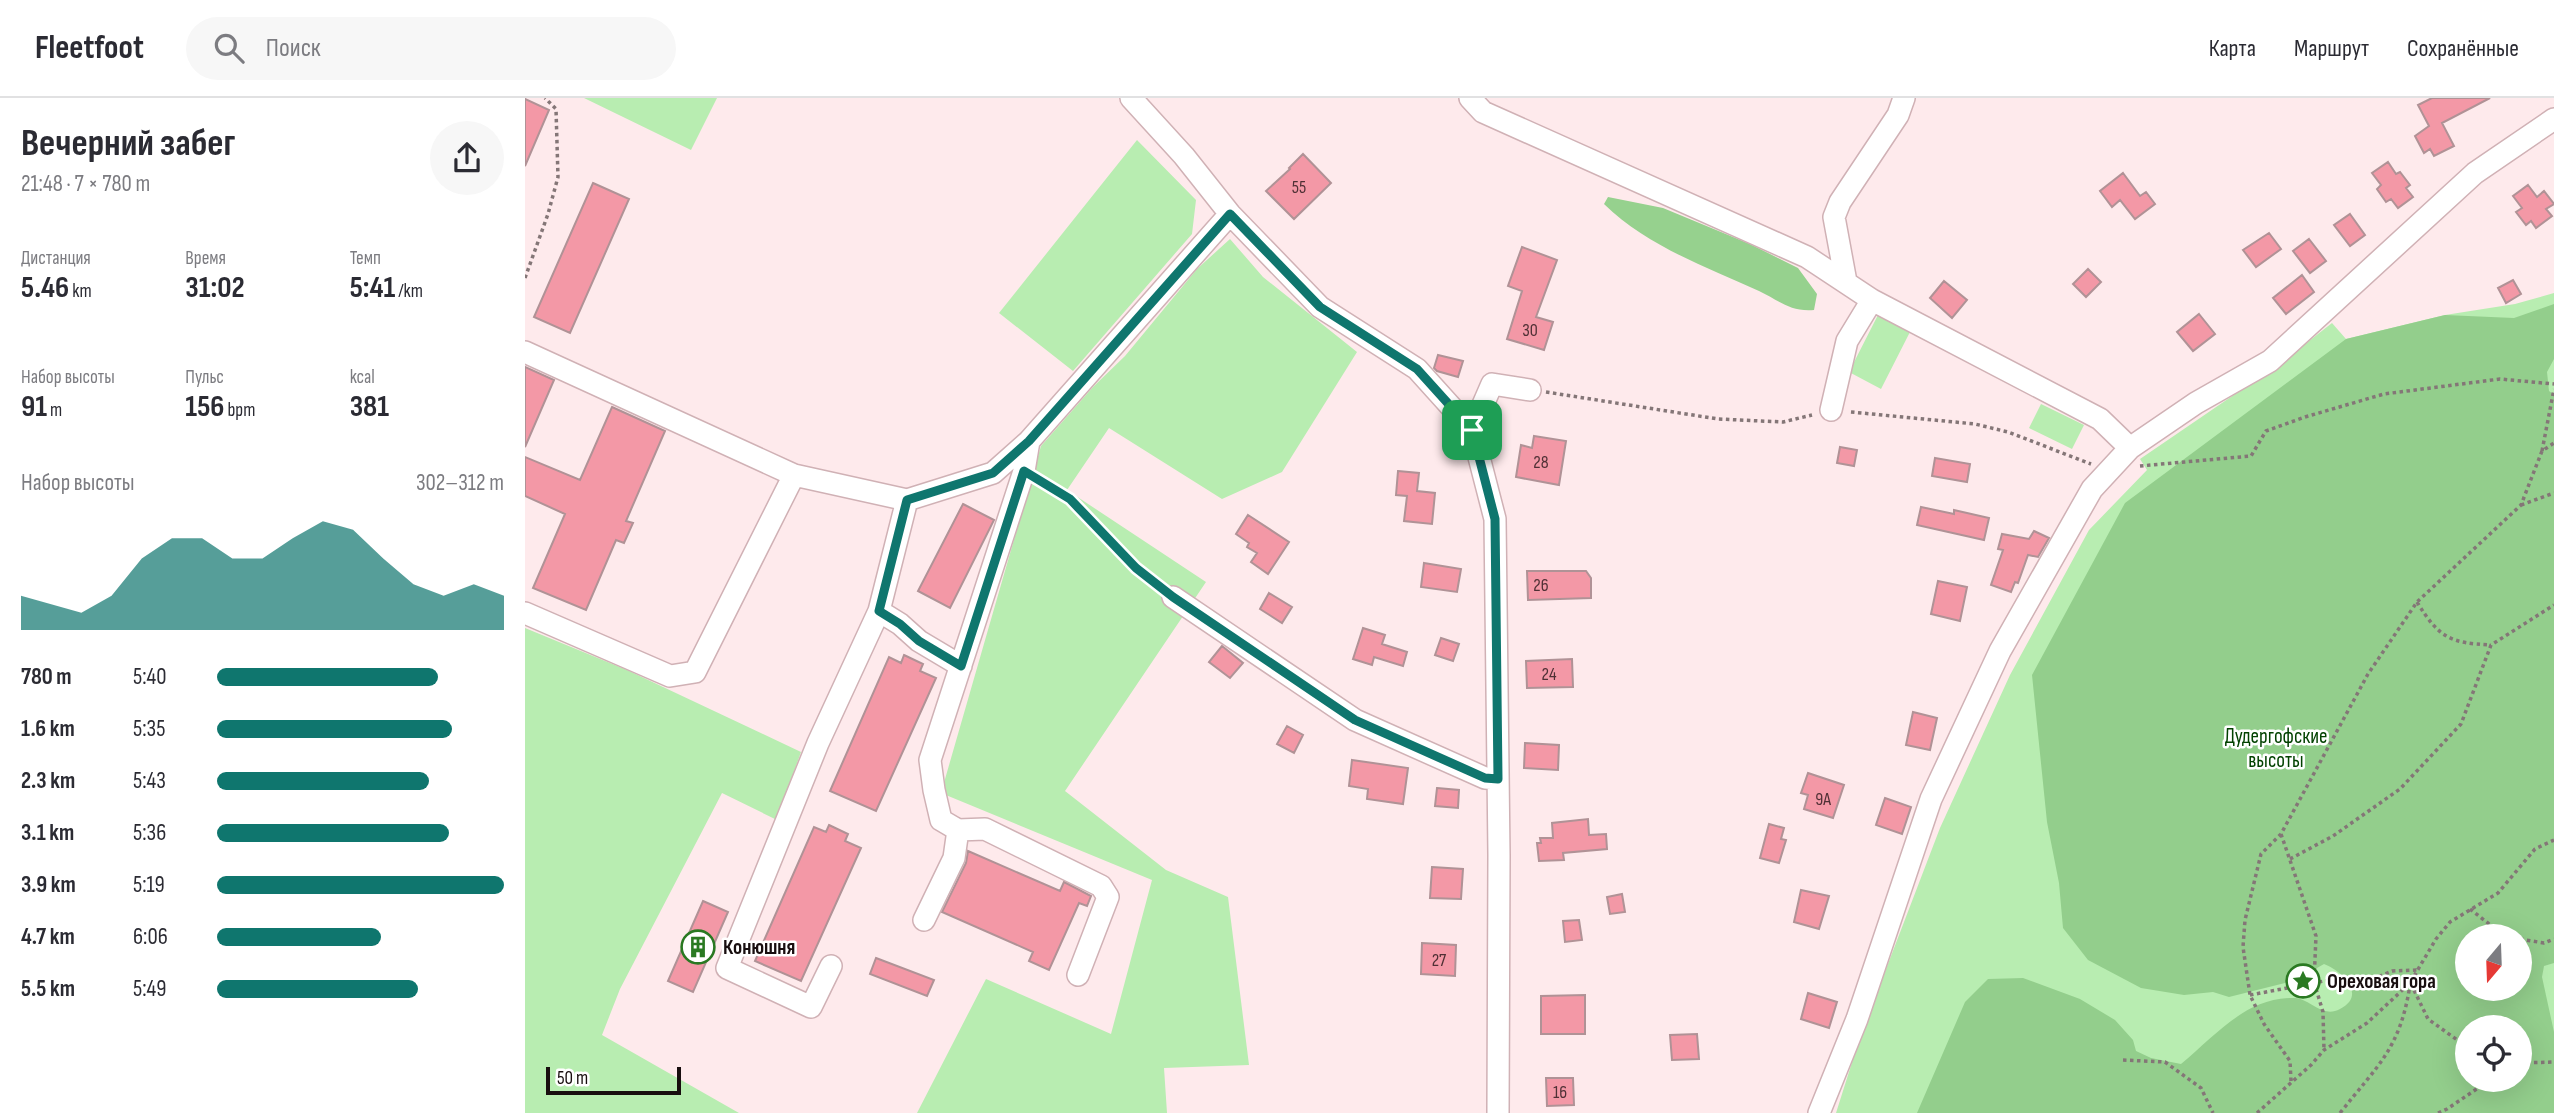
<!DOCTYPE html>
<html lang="ru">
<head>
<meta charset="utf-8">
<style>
  :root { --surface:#fff; --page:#f7f7f7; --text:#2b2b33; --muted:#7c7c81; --line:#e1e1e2; --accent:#0f766e }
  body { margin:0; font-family:"Sofia Sans Condensed",sans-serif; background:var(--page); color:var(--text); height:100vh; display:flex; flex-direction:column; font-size:26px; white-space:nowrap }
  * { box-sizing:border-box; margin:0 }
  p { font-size:23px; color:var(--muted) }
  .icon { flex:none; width:38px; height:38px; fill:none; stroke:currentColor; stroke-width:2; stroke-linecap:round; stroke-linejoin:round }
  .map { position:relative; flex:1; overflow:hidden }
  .panel { display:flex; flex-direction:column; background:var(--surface); width:525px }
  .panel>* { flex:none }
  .needle { width:46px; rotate:199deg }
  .controls { position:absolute; left:1930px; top:826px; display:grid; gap:14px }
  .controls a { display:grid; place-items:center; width:77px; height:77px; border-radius:50%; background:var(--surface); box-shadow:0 7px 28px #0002; font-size:35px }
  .scale { position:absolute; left:21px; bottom:18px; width:135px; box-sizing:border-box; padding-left:7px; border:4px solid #180e0f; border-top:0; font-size:19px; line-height:24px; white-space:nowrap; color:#180e0f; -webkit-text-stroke:5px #fff; paint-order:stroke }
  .pin { position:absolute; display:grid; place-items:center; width:60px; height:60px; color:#fff; margin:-30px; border-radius:14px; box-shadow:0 4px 10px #0006 }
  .round { display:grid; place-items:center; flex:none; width:74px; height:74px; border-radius:37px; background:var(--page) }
  .summary { display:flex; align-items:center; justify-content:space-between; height:119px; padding:0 21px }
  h1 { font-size:38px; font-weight:700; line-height:52px }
  .metrics { display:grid; grid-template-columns:repeat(3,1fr); gap:10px; height:119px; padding:7px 21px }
  .metrics div { display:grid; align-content:center }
  .metrics b { font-size:30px; font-weight:700 }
  .metrics small { font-size:19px; font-weight:400 }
  .metrics p { font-size:19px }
  .chart { height:196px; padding:14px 21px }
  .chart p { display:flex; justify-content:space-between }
  .chart svg { width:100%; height:126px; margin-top:7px; fill:var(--accent); opacity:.7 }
  ul { padding:0 21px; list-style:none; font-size:23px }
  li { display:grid; grid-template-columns:112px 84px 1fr; align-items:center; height:52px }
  li i { height:18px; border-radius:9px; background:var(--accent) }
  header { display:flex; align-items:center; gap:42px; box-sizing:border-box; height:98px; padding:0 35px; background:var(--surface); border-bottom:2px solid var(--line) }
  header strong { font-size:33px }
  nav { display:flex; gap:38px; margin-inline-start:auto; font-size:24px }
  .search { width:490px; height:63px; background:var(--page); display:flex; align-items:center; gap:18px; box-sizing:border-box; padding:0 24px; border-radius:38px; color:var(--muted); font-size:26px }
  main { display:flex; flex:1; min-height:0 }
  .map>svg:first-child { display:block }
  .green { fill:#b8edb1; fill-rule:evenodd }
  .forest { fill:#93ce8c; fill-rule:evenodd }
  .water { fill:#96d18e }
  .building { fill:#f398a6; stroke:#b09296; stroke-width:2 }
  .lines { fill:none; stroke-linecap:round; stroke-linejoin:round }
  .minor-casing { stroke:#d0b1b5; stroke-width:24 }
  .path { stroke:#847677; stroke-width:3.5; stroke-dasharray:3.5 3.5; stroke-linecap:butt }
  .minor { stroke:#fff; stroke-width:21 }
  .route-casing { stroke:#fff; stroke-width:14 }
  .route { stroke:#0f766e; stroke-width:9 }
  .labels { text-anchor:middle; stroke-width:5; stroke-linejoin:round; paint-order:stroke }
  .number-label { font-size:18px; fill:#4f3035 }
  .park-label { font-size:21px; fill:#024200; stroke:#fff }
  .poi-label { font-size:21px; font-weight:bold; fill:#180e0f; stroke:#fff; text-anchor:start }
</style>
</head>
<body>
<header>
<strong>Fleetfoot</strong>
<div class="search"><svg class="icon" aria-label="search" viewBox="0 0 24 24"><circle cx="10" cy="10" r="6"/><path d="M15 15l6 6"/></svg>Поиск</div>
<nav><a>Карта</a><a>Маршрут</a><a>Сохранённые</a></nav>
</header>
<main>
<section class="panel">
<div class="summary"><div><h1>Вечерний забег</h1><p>21:48 · 7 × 780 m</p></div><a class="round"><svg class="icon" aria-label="share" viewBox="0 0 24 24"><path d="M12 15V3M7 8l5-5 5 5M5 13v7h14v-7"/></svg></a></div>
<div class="metrics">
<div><p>Дистанция</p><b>5.46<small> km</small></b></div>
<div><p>Время</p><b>31:02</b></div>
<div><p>Темп</p><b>5:41<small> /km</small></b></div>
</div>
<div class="metrics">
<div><p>Набор высоты</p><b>91<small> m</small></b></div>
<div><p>Пульс</p><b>156<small> bpm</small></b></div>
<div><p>kcal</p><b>381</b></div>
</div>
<div class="chart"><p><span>Набор высоты</span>302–312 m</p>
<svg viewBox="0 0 160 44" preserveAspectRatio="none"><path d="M0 44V32L10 35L20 38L30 32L40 19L50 12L60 12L70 19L80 19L90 12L100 6L110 9L120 19L130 28L140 32L150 28L160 32V44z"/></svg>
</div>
<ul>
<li><b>780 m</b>5:40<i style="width:77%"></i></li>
<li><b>1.6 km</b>5:35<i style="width:82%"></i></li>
<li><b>2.3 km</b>5:43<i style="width:74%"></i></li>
<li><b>3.1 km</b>5:36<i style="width:81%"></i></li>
<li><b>3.9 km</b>5:19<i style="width:100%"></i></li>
<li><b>4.7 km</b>6:06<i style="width:57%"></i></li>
<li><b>5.5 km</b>5:49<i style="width:70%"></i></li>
</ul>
</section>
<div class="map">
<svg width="2029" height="1015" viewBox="0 0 2029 1015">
  <rect width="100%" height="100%" fill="#feeaec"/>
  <path class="green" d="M 59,0 L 192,0 L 166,52 Z
    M 612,42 L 671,102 L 667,136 L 548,273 L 474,215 Z
    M 705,141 L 738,179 L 832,254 L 757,374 L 697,401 L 584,330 L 542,392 L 681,484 L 540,693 L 641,772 L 703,799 L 724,967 L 639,970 L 642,1015 L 392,1015 L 461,881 L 586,936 L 627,782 L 416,695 L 516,348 L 568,289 L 600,258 L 672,171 Z
    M 2029,195 L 2029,1015 L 1311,1015 L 1335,939 L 1415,730 L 1485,577 L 1564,432 L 1622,372 L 1615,361 L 1757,264 L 1807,225 L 1821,241 L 1920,217 L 1990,206 ZM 1942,838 L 1995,838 L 1995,891 L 1942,891 ZM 1942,929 L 1995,929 L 1995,982 L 1942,982 Z
    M 1354,215 L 1386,232 L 1356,291 L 1324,274 Z
    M 1516,306 L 1559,327 L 1547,351 L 1504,330 Z
    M 0,530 L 102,572 L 276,654 L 252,722 L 197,695 L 95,891 L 77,937 L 214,1015 L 0,1015 Z"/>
  <path class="forest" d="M 2029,206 L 2029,261 L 2022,274 L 2024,293 L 2029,297 L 2029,865 L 2019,868 L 2017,879 L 2029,934 L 2029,1015 L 1392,1015 L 1440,904 L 1463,881 L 1498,880 L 1555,901 L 1590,922 L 1608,942 L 1611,953 L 1626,960 L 1656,966 C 1691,937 1721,899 1770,900 C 1784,900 1797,921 1815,911 C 1843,897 1816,872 1799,866 L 1778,878 L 1760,885 L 1704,899 L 1688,894 L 1659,897 L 1616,890 L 1563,862 L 1538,830 L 1534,785 L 1522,724 L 1507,577 L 1600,405 L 1821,241 L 1920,217 L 1989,220 ZM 1942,838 L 1995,838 L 1995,891 L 1942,891 ZM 1942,929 L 1995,929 L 1995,982 L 1942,982 Z"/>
  <path class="water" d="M 1083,99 L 1138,110 L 1225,146 L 1273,170 L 1292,196 L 1289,212 C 1265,214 1255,203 1234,193 C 1181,169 1122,148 1079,106 Z"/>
  <path class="building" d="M 1907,0 L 1965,0 L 1917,25 L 1929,48 L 1909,58 L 1905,51 L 1899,55 L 1890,38 L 1904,28 L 1893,7 Z
    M 0,1 L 24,12 L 0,68 Z
    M 778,56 L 806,85 L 769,121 L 741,93 L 765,71 L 764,70 Z
    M 1863,64 L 1871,76 L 1875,74 L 1885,87 L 1881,90 L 1888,99 L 1873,110 L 1866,101 L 1861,104 L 1852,91 L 1856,87 L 1847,75 Z
    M 1598,75 L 1615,98 L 1621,94 L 1630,106 L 1610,121 L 1595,102 L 1587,109 L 1575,93 Z
    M 68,85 L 104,101 L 45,235 L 9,219 Z
    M 2003,87 L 2012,99 L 2019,93 L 2029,106 L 2021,111 L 2027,118 L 2011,130 L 2006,123 L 2001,127 L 1991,114 L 1997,110 L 1988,98 Z
    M 1825,116 L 1840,137 L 1825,148 L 1809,127 Z
    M 1744,135 L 1756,151 L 1731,169 L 1718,152 Z
    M 1784,141 L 1801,163 L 1785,175 L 1768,153 Z
    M 997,149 L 1032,162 L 1011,219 L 1028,224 L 1019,252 L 982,241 L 997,193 L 983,188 Z
    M 1563,171 L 1576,184 L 1561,199 L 1548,186 Z
    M 1777,177 L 1789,194 L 1761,216 L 1748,200 Z
    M 1988,182 L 1996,196 L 1981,205 L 1973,190 Z
    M 1419,183 L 1442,202 L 1427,220 L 1405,200 Z
    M 1674,216 L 1690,236 L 1668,253 L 1652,234 Z
    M 913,257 L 938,263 L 933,279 L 912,273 L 909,270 Z
    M 0,269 L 29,282 L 0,349 Z
    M 87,309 L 140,333 L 101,423 L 108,425 L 99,445 L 91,442 L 61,512 L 8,490 L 40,416 L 0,398 L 0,359 L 55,382 Z
    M 1009,338 L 1041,343 L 1034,387 L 991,379 L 996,347 L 1007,350 Z
    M 1315,349 L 1332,352 L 1329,368 L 1312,365 Z
    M 1410,360 L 1445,366 L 1442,384 L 1407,378 Z
    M 873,373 L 894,375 L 892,393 L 910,395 L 907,426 L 879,423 L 882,398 L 871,397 Z
    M 438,406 L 469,422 L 425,510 L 393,493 Z
    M 1396,409 L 1429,416 L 1429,412 L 1464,420 L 1459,442 L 1392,427 Z
    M 723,417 L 764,444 L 743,476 L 726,464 L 732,455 L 722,449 L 724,445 L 711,436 Z
    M 1509,433 L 1524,440 L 1513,459 L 1503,457 L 1493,485 L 1490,484 L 1486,494 L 1466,487 L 1478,452 L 1473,451 L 1477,436 L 1504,441 Z
    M 899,465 L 936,471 L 932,494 L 896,489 Z
    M 1002,473 L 1061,473 L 1066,480 L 1066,500 L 1003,502 Z
    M 1413,483 L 1442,489 L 1435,523 L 1406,516 Z
    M 744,495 L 767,509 L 757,525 L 735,511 Z
    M 838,530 L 860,537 L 857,546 L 882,554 L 878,568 L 849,559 L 847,567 L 828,561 Z
    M 916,540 L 934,546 L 928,563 L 910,557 Z
    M 697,548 L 718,565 L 705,580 L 684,564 Z
    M 379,557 L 398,566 L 395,573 L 411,580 L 351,713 L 305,693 L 364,559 L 376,565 Z
    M 1047,561 L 1048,589 L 1002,590 L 1001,563 Z
    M 1388,614 L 1412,620 L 1405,652 L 1381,647 Z
    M 762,628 L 778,637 L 769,655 L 752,646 Z
    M 1000,645 L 1034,647 L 1033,672 L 999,670 Z
    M 827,662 L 883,670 L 878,706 L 842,701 L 843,691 L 824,688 Z
    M 1283,675 L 1319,687 L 1308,720 L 1279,711 L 1283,697 L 1276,695 Z
    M 912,690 L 934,692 L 933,710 L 910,708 Z
    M 1360,700 L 1386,709 L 1377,736 L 1351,727 Z
    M 1063,721 L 1064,737 L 1081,736 L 1082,751 L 1038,755 L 1039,762 L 1014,763 L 1012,745 L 1016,745 L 1015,740 L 1028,740 L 1027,725 Z
    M 1244,726 L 1259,730 L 1256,741 L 1261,742 L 1254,765 L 1235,760 Z
    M 304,727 L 323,736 L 320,743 L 336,750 L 276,883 L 230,863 L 289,729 L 301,734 Z
    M 443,753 L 535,793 L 539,784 L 566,798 L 562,808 L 554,805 L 524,872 L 504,863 L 508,854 L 417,814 L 441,765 Z
    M 907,769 L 938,771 L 936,801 L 905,800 Z
    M 1276,792 L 1304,798 L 1294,831 L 1269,824 Z
    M 1097,796 L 1100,814 L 1085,816 L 1082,799 Z
    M 178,803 L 203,814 L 168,894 L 143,883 Z
    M 1054,822 L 1057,842 L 1040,844 L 1038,823 Z
    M 897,845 L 931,847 L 930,878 L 896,876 Z
    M 351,860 L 409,882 L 402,898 L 345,876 Z
    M 1283,895 L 1312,904 L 1304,930 L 1276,921 Z
    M 1060,897 L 1060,936 L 1016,936 L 1016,898 Z
    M 1172,936 L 1174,961 L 1147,962 L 1145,937 Z
    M 1021,980 L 1048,980 L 1049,1007 L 1022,1008 Z"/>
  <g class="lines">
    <defs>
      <path id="minor" d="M 606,0 L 659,58 L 705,116 L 795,209 L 892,271 L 947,332 L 970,421 L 974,757 L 973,1015
        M 945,0 L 958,14 L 1282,159 L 1347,202 L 1575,321 L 1605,350
        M 1321,184 L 1309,119 L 1315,104 L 1373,17 L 1379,0
        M 0,254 L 269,377 L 382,402 L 468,375 L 504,343 L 705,116
        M 1306,312 L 1322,243 L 1347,202
        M 947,332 L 967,286 L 1005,292
        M 504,343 L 499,373 L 405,662 L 409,692 L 416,722 L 433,732 L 460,731 L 576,788 L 583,799 L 553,877
        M 648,499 L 830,622 L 960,680 L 973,681
        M 354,513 L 375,526 L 394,543 L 436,568
        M 0,515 L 145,578 L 170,574 L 269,377
        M 399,822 L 429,760 L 433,732
        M 306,868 L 286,909 L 202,870 L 293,645 L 354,513 L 382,402
        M 1294,1015 L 1332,921 L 1406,701 L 1475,553 L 1567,391 L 1605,350 L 1671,305 L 1745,263 L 1950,75 L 2029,21"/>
    </defs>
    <use href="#minor" class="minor-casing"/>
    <path class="path" d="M 0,180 L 23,116 L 33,79 L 31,11 L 20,0
      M 1021,294 L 1193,321 L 1258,324 L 1287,317
      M 1326,314 L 1450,326 L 1483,334 L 1566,366
      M 2017,353 L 2029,291
      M 1615,368 L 1726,358 L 1741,333 L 1780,319 L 1859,296 L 1975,281 L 2029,286
      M 517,382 C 563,410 593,455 635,489
      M 1996,407 L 2029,395
      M 1892,504 C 1914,540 1925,545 1966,547
      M 1756,736 L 1791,838 L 1789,884 L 1798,914 L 1799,952
      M 1765,761 L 1808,738 L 1875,691 L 1936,626 L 1966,547 L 2029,507
      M 1945,811 L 1978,837 L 1982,838
      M 1995,841 L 2019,845 L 2029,841
      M 1886,886 L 1903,921 L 1942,949
      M 1725,897 L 1810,881 L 1834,887 L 1867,873 L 1894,872
      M 1598,962 L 1640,964 L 1676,990 L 1688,1015
      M 1995,965 L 2029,964
      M 1766,983 L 1765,963 L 1739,926 L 1725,897 L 1718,849 L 1720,822 L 1736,756 L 1756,736 L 1843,576 L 1892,504 L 1996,407 L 2017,353 L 2029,345
      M 1732,1015 L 1786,967 L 1799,952 L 1842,925 L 1885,885 L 1911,841 L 1925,824 L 1973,795 L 2010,751 L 2029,742
      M 1815,1015 C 1853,967 1875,951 1885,887
      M 1913,1015 L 1922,1011 L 1965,982"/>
    <use href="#minor" class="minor"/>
  </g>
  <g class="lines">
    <defs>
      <path id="route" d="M 705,116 L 795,209 L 892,271 L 947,332 L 970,421 L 973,681 L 960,680 L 830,622 L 648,499 L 611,470 L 545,401 L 499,373 L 436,568 L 394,543 L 375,526 L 354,513 L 382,402 L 468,375 L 504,343 Z"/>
    </defs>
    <use href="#route" class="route-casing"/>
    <use href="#route" class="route"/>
  </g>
  <defs>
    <symbol id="building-ring" viewBox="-11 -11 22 22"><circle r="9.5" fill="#fff" stroke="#2a7922" stroke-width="1.5"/><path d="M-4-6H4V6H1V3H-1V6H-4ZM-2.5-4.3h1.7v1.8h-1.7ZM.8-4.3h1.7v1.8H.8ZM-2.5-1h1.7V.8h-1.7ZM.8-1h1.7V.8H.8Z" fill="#2a7922"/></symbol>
    <symbol id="sight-ring" viewBox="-11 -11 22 22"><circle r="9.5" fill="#fff" stroke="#2a7922" stroke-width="1.5"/><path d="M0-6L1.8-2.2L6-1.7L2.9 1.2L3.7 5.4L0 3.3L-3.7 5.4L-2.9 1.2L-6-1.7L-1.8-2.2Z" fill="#2a7922"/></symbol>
  </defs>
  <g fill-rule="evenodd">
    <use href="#building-ring" x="154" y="830" width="38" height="38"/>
    <use href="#sight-ring" x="1759" y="864" width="38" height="38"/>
  </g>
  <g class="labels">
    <g class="number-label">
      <text x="774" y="95">55</text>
      <text x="1005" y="238">30</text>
      <text x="1016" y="370">28</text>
      <text x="1016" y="493">26</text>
      <text x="1024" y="582">24</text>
      <text x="1298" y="707">9А</text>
      <text x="914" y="868">27</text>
      <text x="1035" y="1000">16</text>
    </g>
    <g class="park-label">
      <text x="1751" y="645">Дудергофские<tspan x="1751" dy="24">высоты</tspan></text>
    </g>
    <g class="poi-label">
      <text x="198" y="856">Конюшня</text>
      <text x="1802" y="890">Ореховая гора</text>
    </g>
  </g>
</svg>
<div class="controls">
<a><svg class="needle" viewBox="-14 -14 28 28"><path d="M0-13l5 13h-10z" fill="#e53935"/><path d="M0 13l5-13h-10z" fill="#7c7c81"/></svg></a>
<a><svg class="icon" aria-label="locate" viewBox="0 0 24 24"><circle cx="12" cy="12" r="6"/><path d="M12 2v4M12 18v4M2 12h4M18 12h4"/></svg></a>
</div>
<div class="scale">50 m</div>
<div class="pin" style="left:947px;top:332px;background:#1e9e55"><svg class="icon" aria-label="arrive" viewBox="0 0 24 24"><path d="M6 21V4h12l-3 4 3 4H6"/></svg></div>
</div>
</main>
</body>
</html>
